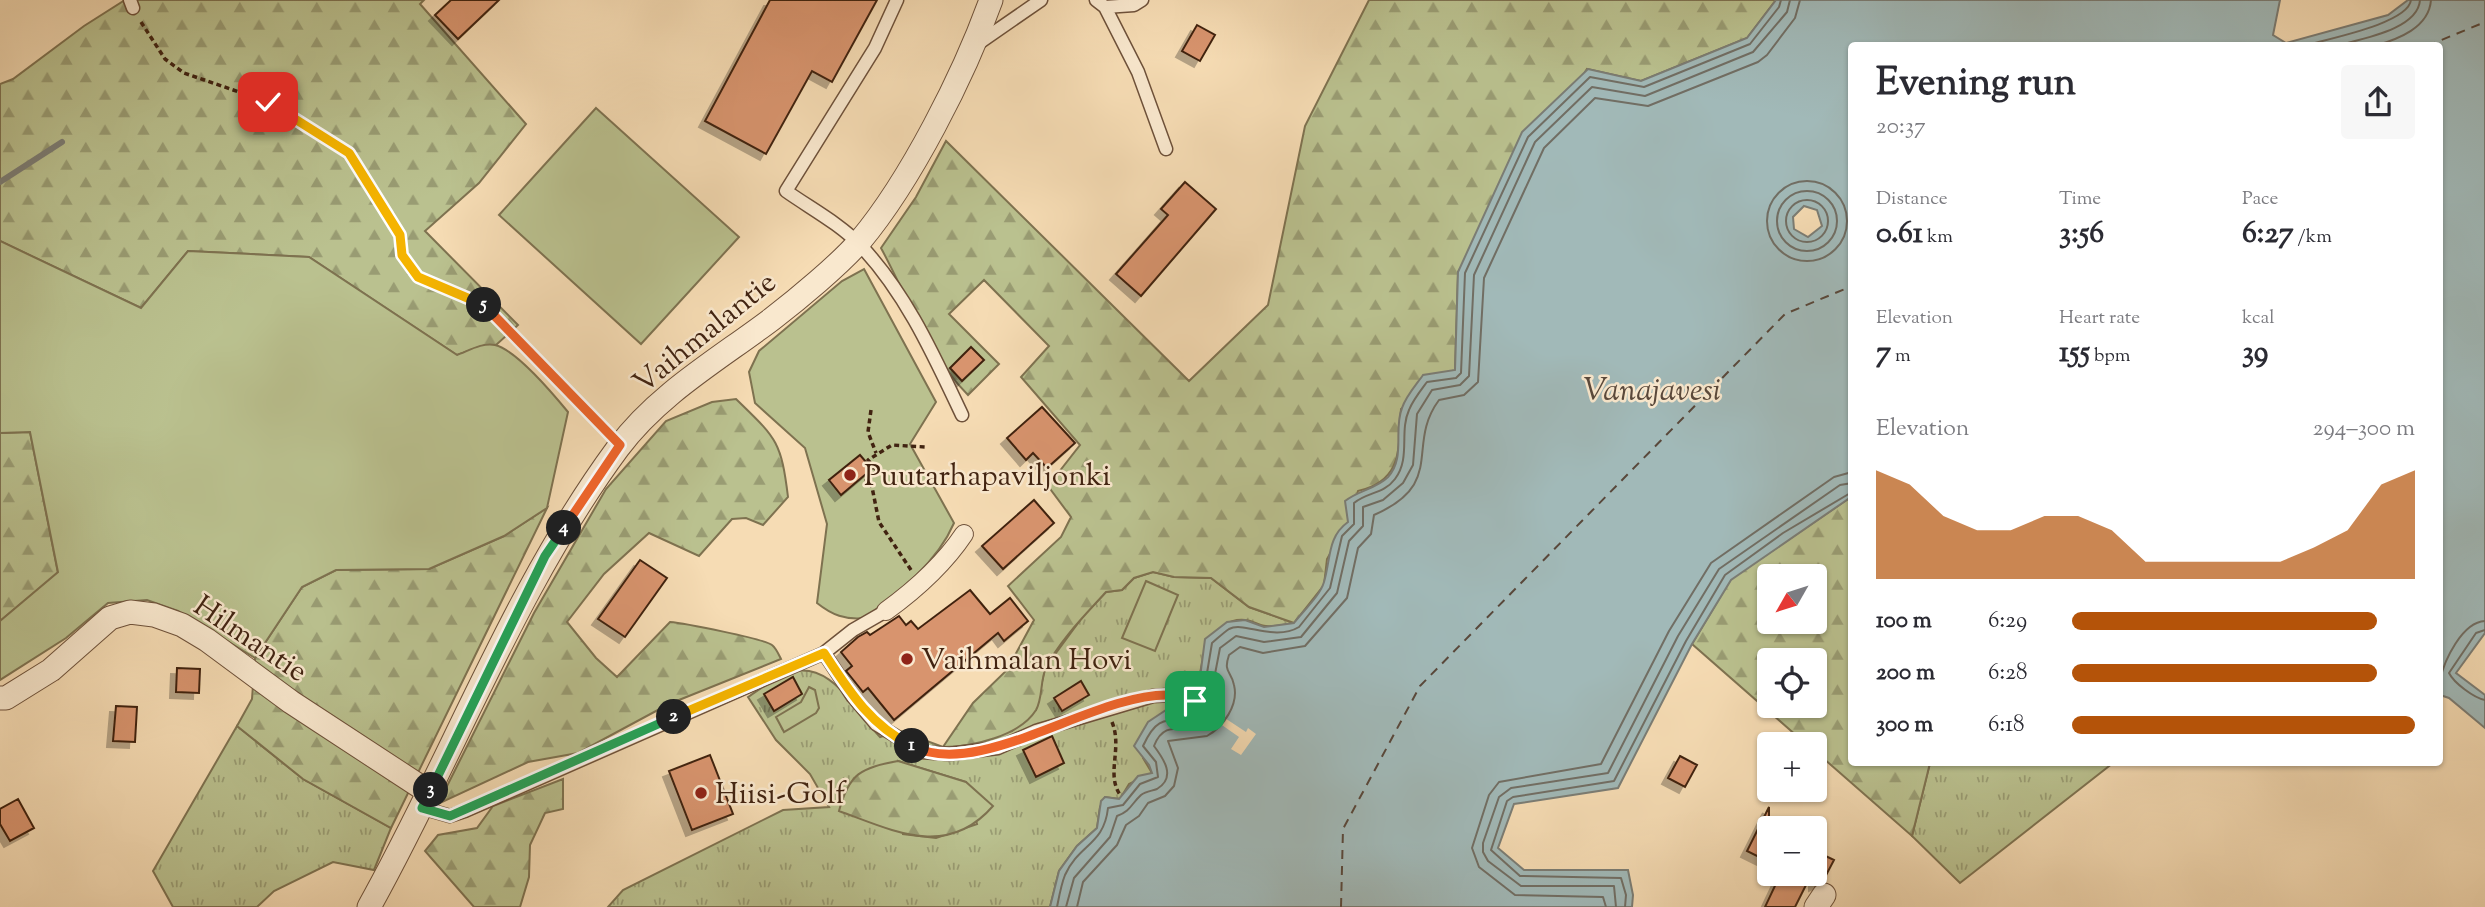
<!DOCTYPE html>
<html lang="en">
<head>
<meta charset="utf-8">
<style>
  :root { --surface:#fff; --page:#f7f7f7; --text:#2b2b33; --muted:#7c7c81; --accent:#b45309 }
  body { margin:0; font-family:"Sorts Mill Goudy",serif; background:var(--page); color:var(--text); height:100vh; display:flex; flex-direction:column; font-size:26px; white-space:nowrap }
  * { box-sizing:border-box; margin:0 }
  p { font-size:23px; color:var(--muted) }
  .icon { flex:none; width:38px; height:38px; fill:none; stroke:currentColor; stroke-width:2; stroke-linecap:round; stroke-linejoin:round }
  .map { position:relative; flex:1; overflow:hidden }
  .details { position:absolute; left:1848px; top:42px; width:595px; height:724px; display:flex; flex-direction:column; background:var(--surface); border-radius:7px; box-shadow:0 2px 5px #0004 }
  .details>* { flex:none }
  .needle { width:46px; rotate:231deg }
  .controls { position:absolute; left:1757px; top:564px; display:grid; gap:14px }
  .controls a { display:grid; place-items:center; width:70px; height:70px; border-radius:7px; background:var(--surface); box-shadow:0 2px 5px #0004; font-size:35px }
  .pin { position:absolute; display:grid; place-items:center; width:60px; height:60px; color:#fff; margin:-30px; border-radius:14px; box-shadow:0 4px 10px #0006 }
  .km { position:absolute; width:35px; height:35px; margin:-18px; border-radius:50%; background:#222; color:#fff; font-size:19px; line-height:35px; text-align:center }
  .round { display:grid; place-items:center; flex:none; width:74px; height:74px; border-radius:7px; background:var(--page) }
  .headline { display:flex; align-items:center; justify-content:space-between; height:119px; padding:0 28px }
  h1 { font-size:38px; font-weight:800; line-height:52px }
  .stats { display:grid; grid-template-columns:repeat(3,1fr); gap:10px; height:119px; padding:7px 28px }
  .stats div { display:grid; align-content:center }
  .stats b { font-size:30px; font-weight:800 }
  .stats small { font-size:19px; font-weight:400 }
  .stats p { font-size:19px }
  .chart { height:196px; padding:14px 28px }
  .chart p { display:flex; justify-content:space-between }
  .chart svg { width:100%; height:126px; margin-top:7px; fill:var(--accent); opacity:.7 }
  ul { padding:0 28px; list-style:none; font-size:23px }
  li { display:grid; grid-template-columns:112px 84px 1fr; align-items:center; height:52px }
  li i { height:18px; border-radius:9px; background:var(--accent) }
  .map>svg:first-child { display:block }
  .grass { fill:url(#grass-tufts); stroke:#7e7250; stroke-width:2; fill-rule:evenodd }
  .forest { fill:url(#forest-firs); stroke:#7e7250; stroke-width:2; fill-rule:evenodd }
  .park { fill:#bac18f; stroke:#7e7250; stroke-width:2 }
  .water { fill:#a1b9b8; stroke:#7b7d75; stroke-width:2; fill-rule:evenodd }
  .pier { fill:#f6dcb4 }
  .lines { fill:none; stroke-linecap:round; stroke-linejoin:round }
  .shore { stroke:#716e64; stroke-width:2 }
  .stream { stroke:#7b7d75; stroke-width:6 }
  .ferry { stroke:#59483b; stroke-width:2; stroke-dasharray:9 7; stroke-linecap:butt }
  .building { fill:#d8946e; stroke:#412311; stroke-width:2; filter:url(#shadow) }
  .service-casing { stroke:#6e513a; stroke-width:15 }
  .pedestrian-casing { stroke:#6e513a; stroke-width:20 }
  .minor-casing { stroke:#6e513a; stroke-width:25 }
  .path { stroke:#412311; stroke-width:3.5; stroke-dasharray:5 3.5; stroke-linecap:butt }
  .service { stroke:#f9e8ce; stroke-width:12 }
  .pedestrian { stroke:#f9e8ce; stroke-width:18 }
  .minor { stroke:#f9e8ce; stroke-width:23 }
  .split-1-casing { stroke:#fff; stroke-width:14 }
  .split-2-casing { stroke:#fff; stroke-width:14 }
  .split-3-casing { stroke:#fff; stroke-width:14 }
  .split-4-casing { stroke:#fff; stroke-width:14 }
  .split-5-casing { stroke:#fff; stroke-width:14 }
  .split-6-casing { stroke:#fff; stroke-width:14 }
  .split-1 { stroke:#f0652b; stroke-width:9 }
  .split-2 { stroke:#f5b400; stroke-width:9 }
  .split-3 { stroke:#22a559; stroke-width:9 }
  .split-4 { stroke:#22a559; stroke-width:9 }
  .split-5 { stroke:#f0652b; stroke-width:9 }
  .split-6 { stroke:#f5b400; stroke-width:9 }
  .poi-dot { fill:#8f2418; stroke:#f9e8ce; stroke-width:2.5 }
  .labels { text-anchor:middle; stroke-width:5; stroke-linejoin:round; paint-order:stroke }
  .street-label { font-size:30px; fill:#412311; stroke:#f9e8ce }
  .poi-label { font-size:30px; fill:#412311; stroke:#f9e8ce; text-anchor:start }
  .water-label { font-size:32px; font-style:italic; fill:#59483b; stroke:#f9e8ce }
</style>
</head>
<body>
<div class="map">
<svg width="2485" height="907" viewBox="0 0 2485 907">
  <defs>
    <pattern id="grass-tufts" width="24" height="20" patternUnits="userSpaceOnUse" patternTransform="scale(1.75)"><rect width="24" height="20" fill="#bac18f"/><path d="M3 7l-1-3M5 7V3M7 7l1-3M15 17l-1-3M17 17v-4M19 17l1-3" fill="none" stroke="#999c73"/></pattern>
    <pattern id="forest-firs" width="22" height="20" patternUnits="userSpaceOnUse" patternTransform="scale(1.75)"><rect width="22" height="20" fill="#bac18f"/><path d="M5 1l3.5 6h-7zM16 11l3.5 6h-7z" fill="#999c73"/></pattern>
    <filter id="shadow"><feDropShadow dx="-6" dy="6" stdDeviation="0" flood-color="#0004"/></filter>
  </defs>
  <rect width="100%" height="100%" fill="#f6dcb4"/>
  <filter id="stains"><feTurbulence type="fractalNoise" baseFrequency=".00286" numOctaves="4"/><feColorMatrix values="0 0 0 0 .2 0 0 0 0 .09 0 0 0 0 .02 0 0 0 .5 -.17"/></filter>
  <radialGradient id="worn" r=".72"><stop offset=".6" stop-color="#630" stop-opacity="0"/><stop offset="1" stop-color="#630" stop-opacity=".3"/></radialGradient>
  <path class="grass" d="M 1153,572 L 1174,577 L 1211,578 L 1249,607 L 1294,623 C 1285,624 1275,627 1266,626 C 1259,626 1252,620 1245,620 C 1212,617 1200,660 1199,685 L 1209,691 L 1207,699 L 1197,713 L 1166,710 L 1143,758 L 1152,773 L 1129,784 L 1120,799 L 1105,797 L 1100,807 L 1097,828 L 1077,846 L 1059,871 L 1050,907 L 608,907 L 623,890 L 783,810 L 829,807 L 810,774 L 776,740 L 748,697 C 759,690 772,679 785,674 C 830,656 854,710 880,737 L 900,731 L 943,747 L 958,747 L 1012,731 L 1036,710 L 1045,668 L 1084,615 L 1106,592 L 1122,590 L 1134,578 ZM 898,761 L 966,782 L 977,824 L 936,838 L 903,834 Z
    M 237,726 L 303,779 L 391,828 L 374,870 L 333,862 L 274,891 L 257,907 L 173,907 L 153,871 Z
    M 1930,763 L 2113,763 L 1960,883 L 1912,836 Z"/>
  <path class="forest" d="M 125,0 L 424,0 L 420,4 L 526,124 L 479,183 L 425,231 L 518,325 L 496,345 L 485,345 L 457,355 L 309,257 L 188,251 L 141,308 L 0,241 L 0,84 L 13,79 L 84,26 Z
    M 1369,0 L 1776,0 L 1747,38 L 1641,81 L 1587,69 L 1458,272 L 1455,371 L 1401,409 C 1398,448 1404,480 1358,491 L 1348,522 L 1327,559 L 1324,585 L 1294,623 L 1249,607 L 1211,578 L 1174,577 L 1153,572 L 1134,578 L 1122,590 L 1106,592 C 1087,613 1058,642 1046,668 C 1040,680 1043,698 1036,710 C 1020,736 972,747 943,747 L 973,703 L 1007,670 L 1034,620 L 1008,586 L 1061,537 L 1071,517 L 1048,486 L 1080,445 L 1021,377 L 1049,346 L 984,280 L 949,314 L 999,364 L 968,395 C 929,356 907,296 881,248 L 916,197 L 946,141 L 1189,381 L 1268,305 L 1305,126 Z
    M 736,399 C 776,438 781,440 788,497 L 763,525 L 746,518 L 732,519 L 699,556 L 649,533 L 604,574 L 567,622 L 596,658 L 617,677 L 670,622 C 683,623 765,639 772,645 C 776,648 779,655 781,659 L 669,704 L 578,753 L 528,762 L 438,804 L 534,613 L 606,489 L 666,421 L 712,402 Z
    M 30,432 L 58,573 L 0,621 L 0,433 Z
    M 1851,497 L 1852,763 L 1930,763 L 1912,836 L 1815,751 L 1815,744 L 1806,744 L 1692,644 L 1731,579 ZM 1769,576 L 1815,576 L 1815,621 L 1769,621 ZM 1769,660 L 1815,660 L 1815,705 L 1769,705 Z
    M 547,508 L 391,828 L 303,779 L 237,726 L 252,699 L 255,658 L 302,587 L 336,570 L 429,569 L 504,536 Z
    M 898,761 L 966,782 L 993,806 C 947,859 894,831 839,811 C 849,773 861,768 898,761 Z
    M 563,779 L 563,809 L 545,813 L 530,845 L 529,877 L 520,907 L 474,907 L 425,851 L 438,835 L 477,828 L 493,806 Z"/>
  <path class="park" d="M 596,108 L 739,237 L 641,344 L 499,215 Z
    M 0,241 L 141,308 L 188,251 L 309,257 L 457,355 C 468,351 483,342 495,345 C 516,350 554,395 568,412 L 547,508 L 504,536 L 429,569 L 336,570 L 302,587 L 255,658 L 178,611 L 147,600 L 108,603 L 66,638 L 0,680 L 0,621 L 58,572 L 30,432 L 0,433 Z
    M 864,269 L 936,402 L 910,444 L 954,523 C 937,563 899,592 865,618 C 845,620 832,615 817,603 L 827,524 L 805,448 L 755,403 L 749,372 L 759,351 L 842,281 Z
    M 1146,581 L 1178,595 L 1155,651 L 1122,638 Z
    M 809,687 L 815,690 L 819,708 L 816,713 L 784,732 L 776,717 L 801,702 Z"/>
  <path class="water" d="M 1776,0 L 2280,0 L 2273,35 L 2286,43 L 2388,15 L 2408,0 L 2485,0 L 2485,633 L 2456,673 L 2485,695 L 2485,728 L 2449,698 L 2440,695 L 2440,46 L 1852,46 L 1851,497 L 1731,580 L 1692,644 L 1618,788 L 1514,804 L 1498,848 L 1524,870 L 1628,870 L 1633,895 L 1632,907 L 1050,907 L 1059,871 L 1077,846 L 1097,828 L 1101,801 L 1105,797 L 1119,799 L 1138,776 L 1152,773 L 1149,765 L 1134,746 L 1148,722 L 1166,710 L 1196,713 L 1207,699 L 1209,691 L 1199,685 L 1205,639 L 1227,622 L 1245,620 L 1264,627 L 1294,623 C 1303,611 1320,596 1324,582 C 1331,559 1327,537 1348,522 L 1345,501 C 1359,490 1376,489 1388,477 C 1406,457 1393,430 1402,408 C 1406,396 1416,385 1423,375 L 1455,370 L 1458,272 L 1522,132 L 1588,69 L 1641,81 L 1747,38 ZM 1804,206 L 1817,210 L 1822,226 L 1808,237 L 1794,229 L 1793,217 Z"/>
  <path class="pier" d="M 1202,703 L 1246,732 L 1248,728 L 1256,734 L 1241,755 L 1231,749 L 1239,737 L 1209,716 L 1210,713 L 1201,706 Z"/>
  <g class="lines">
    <path class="shore" d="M 2303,46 C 2326,39 2408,24 2411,0
      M 2336,46 C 2360,39 2418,30 2420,0
      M 2375,46 C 2398,39 2429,28 2431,0
      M1767 221a40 40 0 1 1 80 0a40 40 0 1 1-80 0Z
      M1777 221a30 30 0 1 1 60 0a30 30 0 1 1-60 0Z
      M1786 221a21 21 0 1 1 42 0a21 21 0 1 1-42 0Z
      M 2485,630 L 2476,633 L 2449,673 C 2454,683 2474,698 2485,700
      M 2440,680 C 2444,661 2462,622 2485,621
      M 1210,706 L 1216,692 L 1206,679 L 1212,643 C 1217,639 1223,633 1229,629 C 1244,621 1274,642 1299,627 L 1330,588 L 1342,536 L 1354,524 L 1354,503 C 1367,492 1384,494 1395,479 C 1411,458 1399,432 1409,410 C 1413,400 1421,390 1427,382 L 1456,378 L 1461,373 L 1465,273 L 1528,137 L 1590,77 L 1644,87 L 1750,44 L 1779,7 L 1781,0
      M 1057,907 C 1059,897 1061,885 1065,875 C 1079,844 1104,845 1108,808 L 1123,805 L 1140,784 L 1158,777 L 1156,762 L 1143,746 C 1158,713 1167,722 1196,720 L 1204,712
      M 1066,907 L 1074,878 L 1110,837 L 1117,816 C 1131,811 1131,804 1141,795 C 1146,791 1152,791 1157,789 C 1177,777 1163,758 1154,746 C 1164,720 1181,732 1203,727 L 1221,707 L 1224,689 L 1215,674 L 1220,648 L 1236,636 L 1264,642 L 1301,637 L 1337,593 L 1349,541 L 1363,526 L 1363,507 L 1383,500 L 1403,483 L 1413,465 L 1417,414 L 1432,390 L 1460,385 L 1469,376 L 1474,275 L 1535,142 L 1592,87 L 1645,96 L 1753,52 L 1787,12 L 1790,0
      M 1077,907 L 1083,882 L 1117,845 L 1126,825 L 1139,816 L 1148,803 L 1165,796 L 1174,786 L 1178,768 L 1168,741 L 1207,736 C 1223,727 1239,705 1234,685 C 1231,670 1223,673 1229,655 L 1240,647 L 1263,653 L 1305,646 L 1347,598 L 1358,548 L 1371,534 L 1374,515 C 1447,483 1405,446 1439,400 L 1464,395 L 1478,382 L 1484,278 L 1544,148 L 1595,98 L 1648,106 L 1758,62 L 1767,55 L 1795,18 L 1800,0
      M 1606,907 L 1603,897 L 1515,895 L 1479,867 L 1472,848 L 1489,795 L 1499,782 L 1601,764 L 1669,631 L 1711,563 L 1834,477 L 1852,472
      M 1616,907 L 1614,886 L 1521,886 L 1488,861 L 1483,852 L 1483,843 L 1499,797 L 1511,788 L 1608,773 L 1678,636 L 1719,569 L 1840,485 L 1852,483
      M 1625,907 L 1626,895 L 1621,878 L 1520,876 L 1491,850 L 1507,801 L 1513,797 L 1614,781 L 1686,641 L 1725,575 L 1783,533 L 1852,492"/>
    <path class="stream" d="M 0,182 L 62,142"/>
    <path class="ferry" d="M 2427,46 L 2485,22
      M 1341,907 L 1343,829 L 1420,686 L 1785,314 L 1852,286"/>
  </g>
  <path class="building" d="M 451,0 L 499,0 L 458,39 L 435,15 Z
    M 770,0 L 877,0 L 832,82 L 812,71 L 766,154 L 705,121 Z
    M 1197,25 L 1215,35 L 1200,61 L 1182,51 Z
    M 1185,182 L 1216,209 L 1141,296 L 1116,274 L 1168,215 L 1161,209 Z
    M 971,347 L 984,360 L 962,381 L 950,368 Z
    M 1042,407 L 1075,443 L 1047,468 L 1033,453 L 1026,460 L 1007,438 Z
    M 860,455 L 872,469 L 841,495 L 829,480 Z
    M 1034,500 L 1054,523 L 1003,569 L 982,546 Z
    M 640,560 L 667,578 L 625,637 L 598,619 Z
    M 970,590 L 990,614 L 1010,598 L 1028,621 L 1004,641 L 998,633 L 894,720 L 868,688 L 863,692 L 851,677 L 846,671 L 852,666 L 841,652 L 858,637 L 867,632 L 870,635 L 899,616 L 906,625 L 911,621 L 918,629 Z
    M 177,668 L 200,669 L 199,693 L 176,692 Z
    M 793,677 L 802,694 L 774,711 L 764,694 Z
    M 1081,681 L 1089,695 L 1062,711 L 1054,698 Z
    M 116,706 L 137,707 L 135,742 L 113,741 Z
    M 1052,736 L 1064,763 L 1036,777 L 1023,750 Z
    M 710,755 L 733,814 L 692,830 L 669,771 Z
    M 1680,756 L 1697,765 L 1685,787 L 1668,778 Z
    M 18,799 L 34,828 L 10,841 L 0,824 L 0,809 Z
    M 1769,807 L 1769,862 L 1747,851 Z
    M 1815,851 L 1834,860 L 1823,881 L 1815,885 Z
    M 1781,873 L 1812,873 L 1795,907 L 1765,907 Z"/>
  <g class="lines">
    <defs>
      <path id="service" d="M 130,0 L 133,8
        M 897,0 L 875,48 L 786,191 C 810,208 840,224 860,245 C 906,293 934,356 962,415
        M 1096,0 L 1105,7 L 1134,5 L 1142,0
        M 1105,7 L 1138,72 L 1166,149
        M 976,45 L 1041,0
        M 824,653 L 853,697 L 876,724 L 922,752 L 949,754 L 998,748 L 1036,731 L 1153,696 L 1171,695 L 1202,705
        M 422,808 L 450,816 L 465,811 L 824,653 L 853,630 L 886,611"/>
      <path id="pedestrian" d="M 886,611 C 915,590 944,564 964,534"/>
      <path id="minor" d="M 0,698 L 6,698 L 51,670 L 110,618 L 130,612 L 154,615 L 182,625 L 207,640 L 291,702 L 430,793
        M 369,907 C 454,755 514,589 618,448 C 658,394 719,359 772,319 C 798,299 839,265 860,241 C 911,180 964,75 991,0
        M 1816,907 L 1824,895"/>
    </defs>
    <use href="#service" class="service-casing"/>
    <use href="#pedestrian" class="pedestrian-casing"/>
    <use href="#minor" class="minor-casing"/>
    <path class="path" d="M 141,22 L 165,59 L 184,73 L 268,102 L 349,153 L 400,235 L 402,255 L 418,277 L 483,304 L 606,431
      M 871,410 L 868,432 L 876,453
      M 911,570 L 879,522 L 872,487 L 866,480 L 877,471 L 868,460 L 892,445 L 926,447
      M 1112,722 C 1123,749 1105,775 1121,796"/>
    <use href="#service" class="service"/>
    <use href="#pedestrian" class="pedestrian"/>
    <use href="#minor" class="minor"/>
  </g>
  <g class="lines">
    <defs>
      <path id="split-1" d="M 912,746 C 979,781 1094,693 1169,695 C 1177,695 1186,699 1195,701"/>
      <path id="split-2" d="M 674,717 L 824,653 C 849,691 870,725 912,746"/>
      <path id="split-3" d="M 431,790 L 422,808 L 450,816 L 674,717"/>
      <path id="split-4" d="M 431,790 L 545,556 L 564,528"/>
      <path id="split-5" d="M 484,305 L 620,445 L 564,528"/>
      <path id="split-6" d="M 268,102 L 349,153 L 400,235 L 402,255 L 418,277 L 484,305"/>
    </defs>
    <use href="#split-1" class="split-1-casing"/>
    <use href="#split-2" class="split-2-casing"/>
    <use href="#split-3" class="split-3-casing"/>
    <use href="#split-4" class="split-4-casing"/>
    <use href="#split-5" class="split-5-casing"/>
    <use href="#split-6" class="split-6-casing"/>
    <use href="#split-1" class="split-1"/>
    <use href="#split-2" class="split-2"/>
    <use href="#split-3" class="split-3"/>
    <use href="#split-4" class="split-4"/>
    <use href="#split-5" class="split-5"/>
    <use href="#split-6" class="split-6"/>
  </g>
  <g class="poi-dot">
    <circle cx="850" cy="475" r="7"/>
    <circle cx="907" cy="659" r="7"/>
    <circle cx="701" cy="793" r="7"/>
  </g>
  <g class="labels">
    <g class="street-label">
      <text transform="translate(704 332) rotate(-39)" y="10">Vaihmalantie</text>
      <text transform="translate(251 638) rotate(34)" y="10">Hilmantie</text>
    </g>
    <g class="poi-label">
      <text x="864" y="485">Puutarhapaviljonki</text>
      <text x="921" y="669">Vaihmalan Hovi</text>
      <text x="715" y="803">Hiisi-Golf</text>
    </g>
    <g class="water-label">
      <text x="1652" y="400">Vanajavesi</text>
    </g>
  </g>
  <rect width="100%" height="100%" filter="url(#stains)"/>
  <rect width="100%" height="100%" fill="url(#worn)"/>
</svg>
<div class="controls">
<a><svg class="needle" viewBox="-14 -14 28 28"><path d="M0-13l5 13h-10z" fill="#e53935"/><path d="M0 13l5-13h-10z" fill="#7c7c81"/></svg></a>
<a><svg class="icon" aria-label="locate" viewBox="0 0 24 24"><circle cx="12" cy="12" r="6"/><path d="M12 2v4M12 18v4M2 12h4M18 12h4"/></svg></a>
<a>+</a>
<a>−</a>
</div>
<div class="pin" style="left:1195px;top:701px;background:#1e9e55"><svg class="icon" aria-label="arrive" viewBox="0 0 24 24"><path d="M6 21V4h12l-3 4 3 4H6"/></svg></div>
<div class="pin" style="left:268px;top:102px;background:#d93025"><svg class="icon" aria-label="check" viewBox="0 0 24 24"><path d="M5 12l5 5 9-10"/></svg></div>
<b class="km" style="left:912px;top:746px">1</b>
<b class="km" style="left:674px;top:717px">2</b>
<b class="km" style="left:431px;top:790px">3</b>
<b class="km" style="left:564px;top:528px">4</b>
<b class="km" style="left:484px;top:305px">5</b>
<section class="details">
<div class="headline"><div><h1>Evening run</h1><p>20:37</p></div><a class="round"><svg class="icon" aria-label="share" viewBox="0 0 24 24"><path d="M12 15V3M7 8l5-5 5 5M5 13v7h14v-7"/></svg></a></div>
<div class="stats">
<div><p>Distance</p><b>0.61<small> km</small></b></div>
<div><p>Time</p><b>3:56</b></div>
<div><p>Pace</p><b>6:27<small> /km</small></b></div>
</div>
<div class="stats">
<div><p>Elevation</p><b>7<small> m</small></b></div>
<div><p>Heart rate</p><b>155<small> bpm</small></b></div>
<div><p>kcal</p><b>39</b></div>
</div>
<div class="chart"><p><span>Elevation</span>294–300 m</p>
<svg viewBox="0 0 160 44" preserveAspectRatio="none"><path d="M0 44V6L10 11L20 22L30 27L40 27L50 22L60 22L70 27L80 38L90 38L100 38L110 38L120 38L130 33L140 27L150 11L160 6V44z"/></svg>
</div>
<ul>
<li><b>100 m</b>6:29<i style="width:89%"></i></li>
<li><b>200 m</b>6:28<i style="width:89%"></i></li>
<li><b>300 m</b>6:18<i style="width:100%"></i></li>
</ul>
</section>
</div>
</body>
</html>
